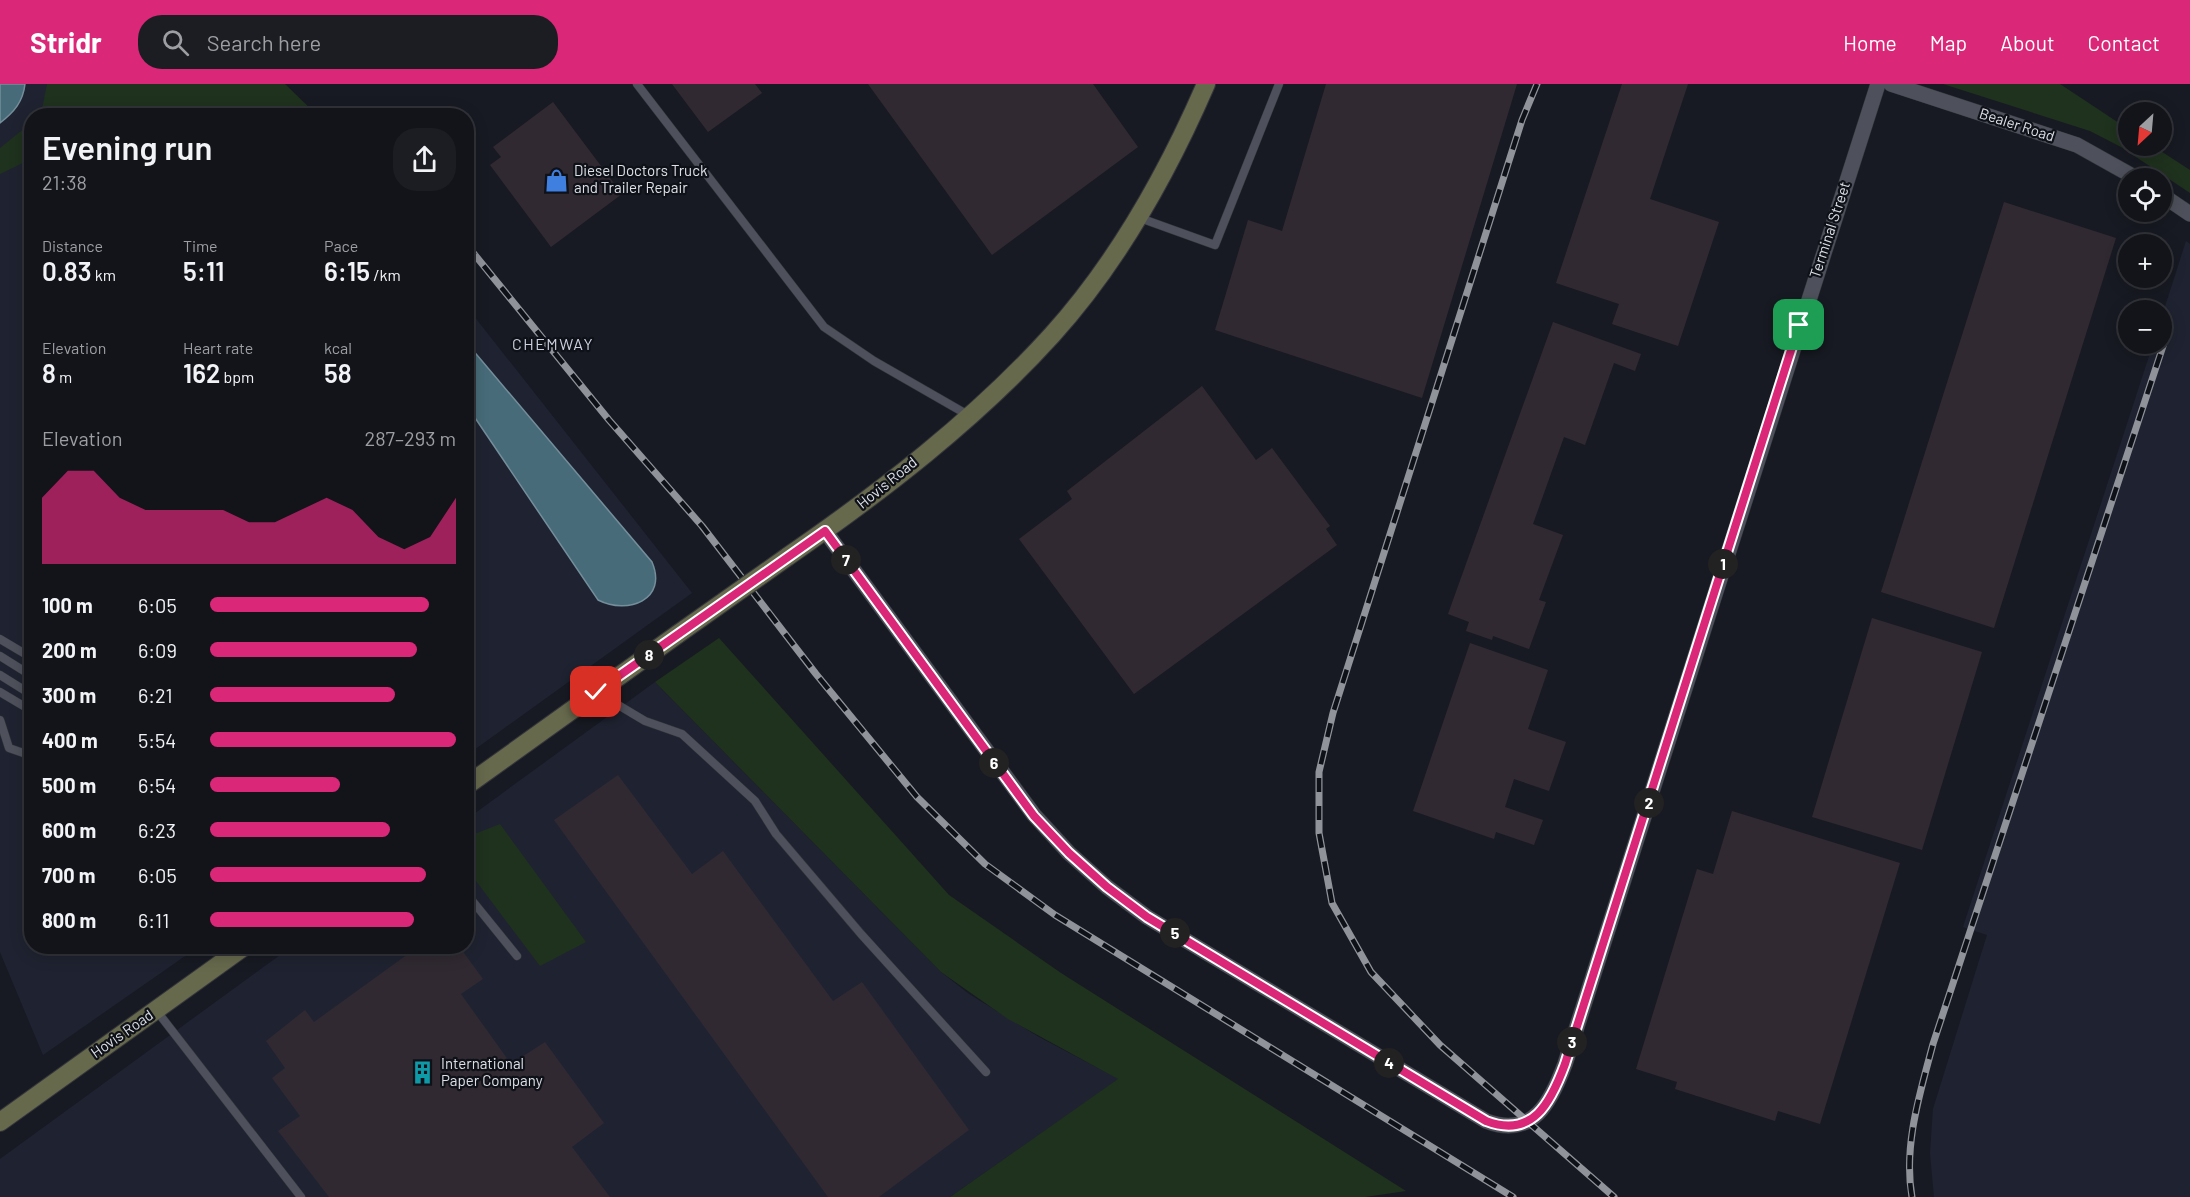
<!DOCTYPE html>
<html lang="en">
<head>
<meta charset="utf-8">
<style>
  :root { --surface:#12141a; --page:#1b1d23; --text:#f1f3f6; --muted:#9c9ea2; --line:#313339; --accent:#db2777 }
  body { margin:0; font-family:Barlow,sans-serif; background:var(--page); color:var(--text); height:100vh; display:flex; flex-direction:column; font-size:22px; white-space:nowrap }
  * { box-sizing:border-box; margin:0 }
  p { font-size:20px; color:var(--muted) }
  .icon { flex:none; width:33px; height:33px; fill:none; stroke:currentColor; stroke-width:2; stroke-linecap:round; stroke-linejoin:round }
  .map { position:relative; flex:1; overflow:hidden }
  .details { position:absolute; left:24px; top:24px; width:450px; height:846px; display:flex; flex-direction:column; background:var(--surface); border-radius:24px; box-shadow:0 3px 15px #0003,0 0 0 2px var(--line) }
  .details>* { flex:none }
  .needle { width:39px; rotate:206deg }
  .buttons { position:absolute; left:2118px; top:18px; display:grid; gap:12px }
  .buttons a { display:grid; place-items:center; width:54px; height:54px; border-radius:50%; background:var(--surface); box-shadow:0 3px 15px #0003,0 0 0 2px var(--line); font-size:30px }
  .pin { position:absolute; display:grid; place-items:center; width:51px; height:51px; color:#fff; margin:-26px; border-radius:12px; box-shadow:0 3px 9px #0006 }
  .km { position:absolute; width:30px; height:30px; margin:-15px; border-radius:50%; background:#222; color:#fff; font-size:16px; line-height:30px; text-align:center }
  .round { display:grid; place-items:center; flex:none; width:63px; height:63px; border-radius:24px; background:var(--page) }
  .headline { display:flex; align-items:center; justify-content:space-between; height:102px; padding:0 18px }
  h1 { font-size:33px; font-weight:600; line-height:45px }
  .stats { display:grid; grid-template-columns:repeat(3,1fr); gap:9px; height:102px; padding:6px 18px }
  .stats div { display:grid; align-content:center }
  .stats b { font-size:26px; font-weight:600 }
  .stats small { font-size:16px; font-weight:400 }
  .stats p { font-size:16px }
  .chart { height:168px; padding:12px 18px }
  .chart p { display:flex; justify-content:space-between }
  .chart svg { width:100%; height:108px; margin-top:6px; fill:var(--accent); opacity:.7 }
  ul { padding:0 18px; list-style:none; font-size:20px }
  li { display:grid; grid-template-columns:96px 72px 1fr; align-items:center; height:45px }
  li i { height:15px; border-radius:8px; background:var(--accent) }
  header { display:flex; align-items:center; gap:36px; box-sizing:border-box; height:84px; padding:0 30px; background:var(--accent); color:#fff }
  header strong { font-size:28px }
  nav { display:flex; gap:33px; margin-inline-start:auto; font-size:21px }
  .search { width:420px; height:54px; background:var(--page); display:flex; align-items:center; gap:15px; box-sizing:border-box; padding:0 21px; border-radius:24px; color:var(--muted); font-size:22px }
  .map>svg:first-child { display:block }
  .built { fill:#1f2331 }
  .green { fill:#1f321e }
  .water { fill:#476b79; stroke:#748e9a; stroke-width:1.5 }
  .building { fill:#302931 }
  .lines { fill:none; stroke-linecap:round; stroke-linejoin:round }
  .lane-casing { stroke:#34363c; stroke-width:9 }
  .street-casing { stroke:#34363c; stroke-width:16 }
  .secondary-casing { stroke:#34363c; stroke-width:20 }
  .lane { stroke:#4e515b; stroke-width:8 }
  .street { stroke:#4e515b; stroke-width:15 }
  .secondary { stroke:#66694c; stroke-width:18 }
  .rail-casing { stroke:#91939a; stroke-width:7 }
  .rail { stroke:#0f1119; stroke-width:4.5; stroke-dasharray:14; stroke-linecap:butt }
  .secondary-bridge-casing { stroke:#34363c; stroke-width:20; stroke-linecap:butt }
  .secondary-bridge { stroke:#66694c; stroke-width:18 }
  .route-casing { stroke:#fff; stroke-width:12 }
  .route { stroke:#db2777; stroke-width:8 }
  .labels { text-anchor:middle; stroke-width:4.5; stroke-linejoin:round; paint-order:stroke }
  .street-label { font-size:15px; fill:#dee0e6; stroke:#0f1119 }
  .poi-label { font-size:15px; fill:#dee0e6; stroke:#0f1119; text-anchor:start }
  .neighbourhood-label { font-size:16px; letter-spacing:1.5px; fill:#cdd1dd; stroke:#0f1119 }
</style>
</head>
<body>
<header>
<strong>Stridr</strong>
<div class="search"><svg class="icon" aria-label="search" viewBox="0 0 24 24"><circle cx="10" cy="10" r="6"/><path d="M15 15l6 6"/></svg>Search here</div>
<nav><a>Home</a><a>Map</a><a>About</a><a>Contact</a></nav>
</header>
<div class="map">
<svg width="2190" height="1113" viewBox="0 0 2190 1113">
  <rect width="100%" height="100%" fill="#181a23"/>
  <path class="built" d="M 0,0 L 217,0 L 250,31 L 32,32 L 32,862 L 198,863 L 43,971 L 0,868 Z
    M 2186,157 L 2190,160 L 2190,1113 L 1934,1113 L 1930,1069 L 1933,1025 L 1987,851 L 1963,843 L 2153,260 L 2162,260 L 2162,232 Z
    M 466,222 L 692,509 L 467,671 L 466,671 Z
    M 655,598 L 941,888 L 969,910 L 1039,953 L 1119,995 L 950,1113 L 0,1113 L 0,1075 L 291,863 L 466,862 L 467,735 Z"/>
  <path class="green" d="M 47,0 L 285,0 L 317,31 L 41,31 Z
    M 1943,0 L 2060,0 L 2128,45 L 2128,62 L 2153,62 L 2190,86 L 2190,109 L 2121,63 L 2090,47 Z
    M 31,39 L 31,75 L 0,90 L 0,64 Z
    M 719,554 L 949,811 L 1061,889 L 1406,1107 L 1365,1113 L 950,1113 L 1118,995 L 1008,935 L 941,888 L 655,598 Z
    M 500,740 L 586,858 L 540,882 L 467,785 L 467,753 Z"/>
  <path class="water" d="M 0,0 L 25,0 C 23,18 14,28 0,39 Z
    M 466,258 L 652,478 C 668,516 628,531 598,516 L 467,322 Z"/>
  <path class="building" d="M 672,0 L 755,0 L 762,9 L 708,48 Z
    M 868,0 L 1093,0 L 1138,63 L 992,171 Z
    M 1326,0 L 1517,0 L 1422,314 L 1215,246 L 1248,136 L 1282,147 Z
    M 1622,0 L 1688,0 L 1650,115 L 1719,138 L 1678,262 L 1612,240 L 1619,220 L 1556,199 Z
    M 553,18 L 622,110 L 551,163 L 490,81 L 501,73 L 493,63 Z
    M 2004,118 L 2116,154 L 1994,544 L 1881,508 Z
    M 1553,238 L 1641,270 L 1635,287 L 1614,279 L 1585,361 L 1564,353 L 1533,440 L 1563,451 L 1539,516 L 1546,518 L 1529,565 L 1493,552 L 1492,556 L 1466,547 L 1469,538 L 1448,530 Z
    M 1202,302 L 1256,376 L 1272,364 L 1330,442 L 1326,445 L 1337,461 L 1134,610 L 1019,455 L 1072,415 L 1067,407 Z
    M 1872,534 L 1982,568 L 1922,766 L 1812,733 Z
    M 1470,559 L 1548,586 L 1528,645 L 1566,658 L 1549,707 L 1514,695 L 1505,723 L 1543,736 L 1534,761 L 1496,748 L 1494,755 L 1413,727 Z
    M 618,691 L 692,790 L 723,767 L 833,917 L 862,898 L 969,1046 L 879,1113 L 828,1113 L 554,736 Z
    M 1732,727 L 1900,779 L 1820,1040 L 1778,1027 L 1775,1037 L 1675,1005 L 1677,998 L 1636,985 L 1697,785 L 1713,790 Z
    M 419,862 L 459,862 L 483,895 L 461,910 L 511,980 L 545,958 L 604,1039 L 572,1063 L 610,1113 L 329,1113 L 278,1047 L 300,1032 L 272,994 L 285,984 L 266,957 L 305,926 L 314,938 Z"/>
  <g class="lines">
    <defs>
      <path id="lane" d="M 637,0 L 824,243 L 874,277 L 968,331
        M 1140,134 L 1215,161 L 1279,0
        M 0,555 L 32,574
        M 0,572 L 32,592
        M 0,591 L 32,611
        M 0,608 L 32,627
        M 598,609 L 645,637 L 682,650 L 755,717 L 776,750 L 861,850 L 986,988
        M 0,636 L 9,664 L 32,672
        M 466,809 L 517,872
        M 156,926 L 301,1113"/>
      <path id="street" d="M 1891,0 L 2077,61 L 2136,94
        M 2162,111 L 2190,130
        M 825,447 L 1034,731 L 1069,769 L 1107,803 L 1147,833 L 1486,1037 C 1533,1055 1551,1018 1565,980 L 1878,0"/>
      <path id="secondary" d="M 787,473 C 881,408 975,336 1052,251 C 1118,178 1167,90 1206,0
        M 466,702 L 678,550
        M 0,1038 L 245,862"/>
    </defs>
    <use href="#lane" class="lane-casing"/>
    <use href="#street" class="street-casing"/>
    <use href="#secondary" class="secondary-casing"/>
    <use href="#lane" class="lane"/>
    <use href="#street" class="street"/>
    <use href="#secondary" class="secondary"/>
    <defs>
      <path id="rail" d="M 1537,0 L 1522,36 L 1333,629 L 1319,688 L 1319,749 L 1332,819 L 1371,888 L 1440,961 L 1614,1113
        M 363,27 L 366,32
        M 466,160 L 609,336 L 702,442 L 816,590 L 917,713 L 985,780 L 1055,831 L 1513,1113
        M 1912,1113 C 1903,1062 1920,1009 1933,960 L 2167,250"/>
    </defs>
    <use href="#rail" class="rail-casing"/>
    <use href="#rail" class="rail"/>
    <defs>
      <path id="secondary-bridge" d="M 678,550 L 787,473"/>
    </defs>
    <use href="#secondary-bridge" class="secondary-bridge-casing"/>
    <use href="#secondary-bridge" class="secondary-bridge"/>
  </g>
  <g class="lines">
    <defs>
      <path id="route" d="M 596,608 L 825,447 L 1034,732 L 1069,769 L 1107,803 L 1147,833 L 1486,1037 C 1533,1055 1551,1018 1565,980 L 1799,241"/>
    </defs>
    <use href="#route" class="route-casing"/>
    <use href="#route" class="route"/>
  </g>
  <defs>
    <symbol id="shop-bare" viewBox="-9 -9 18 18"><path d="M-5-2.5h2.3a2.7 3.5 0 0 1 5.4 0H5L5.5 6h-11ZM-1.5-2.5h3a1.5 2.3 0 0 0-3 0Z" fill="#3f7fe0" stroke="#0f1119" stroke-width="2.5" paint-order="stroke"/></symbol>
    <symbol id="building-bare" viewBox="-9 -9 18 18"><path d="M-4-6H4V6H1V3H-1V6H-4ZM-2.5-4.3h1.7v1.8h-1.7ZM.8-4.3h1.7v1.8H.8ZM-2.5-1h1.7V.8h-1.7ZM.8-1h1.7V.8H.8Z" fill="#0f9aa8" stroke="#0f1119" stroke-width="2.5" paint-order="stroke"/></symbol>
  </defs>
  <g fill-rule="evenodd">
    <use href="#shop-bare" x="540" y="80" width="33" height="33"/>
    <use href="#building-bare" x="406" y="972" width="33" height="33"/>
  </g>
  <g class="labels">
    <g class="street-label">
      <text transform="translate(2017 41) rotate(18)" y="5">Bealer Road</text>
      <text transform="translate(1830 146) rotate(-72)" y="5">Terminal Street</text>
      <text transform="translate(887 399) rotate(-39)" y="5">Hovis Road</text>
      <text transform="translate(122 950) rotate(-35)" y="5">Hovis Road</text>
    </g>
    <g class="poi-label">
      <text x="574" y="92">Diesel Doctors Truck<tspan x="574" dy="17">and Trailer Repair</tspan></text>
      <text x="441" y="985">International<tspan x="441" dy="17">Paper Company</tspan></text>
    </g>
    <g class="neighbourhood-label">
      <text x="553" y="266">CHEMWAY</text>
    </g>
  </g>
</svg>
<div class="buttons">
<a><svg class="needle" viewBox="-14 -14 28 28"><path d="M0-13l5 13h-10z" fill="#e53935"/><path d="M0 13l5-13h-10z" fill="#9c9ea2"/></svg></a>
<a><svg class="icon" aria-label="locate" viewBox="0 0 24 24"><circle cx="12" cy="12" r="6"/><path d="M12 2v4M12 18v4M2 12h4M18 12h4"/></svg></a>
<a>+</a>
<a>−</a>
</div>
<div class="pin" style="left:1799px;top:241px;background:#1e9e55"><svg class="icon" aria-label="arrive" viewBox="0 0 24 24"><path d="M6 21V4h12l-3 4 3 4H6"/></svg></div>
<div class="pin" style="left:596px;top:608px;background:#d93025"><svg class="icon" aria-label="check" viewBox="0 0 24 24"><path d="M5 12l5 5 9-10"/></svg></div>
<b class="km" style="left:1723px;top:480px">1</b>
<b class="km" style="left:1649px;top:719px">2</b>
<b class="km" style="left:1572px;top:958px">3</b>
<b class="km" style="left:1389px;top:979px">4</b>
<b class="km" style="left:1175px;top:849px">5</b>
<b class="km" style="left:994px;top:679px">6</b>
<b class="km" style="left:846px;top:476px">7</b>
<b class="km" style="left:649px;top:571px">8</b>
<section class="details">
<div class="headline"><div><h1>Evening run</h1><p>21:38</p></div><a class="round"><svg class="icon" aria-label="share" viewBox="0 0 24 24"><path d="M12 15V3M7 8l5-5 5 5M5 13v7h14v-7"/></svg></a></div>
<div class="stats">
<div><p>Distance</p><b>0.83<small> km</small></b></div>
<div><p>Time</p><b>5:11</b></div>
<div><p>Pace</p><b>6:15<small> /km</small></b></div>
</div>
<div class="stats">
<div><p>Elevation</p><b>8<small> m</small></b></div>
<div><p>Heart rate</p><b>162<small> bpm</small></b></div>
<div><p>kcal</p><b>58</b></div>
</div>
<div class="chart"><p><span>Elevation</span>287–293 m</p>
<svg viewBox="0 0 160 44" preserveAspectRatio="none"><path d="M0 44V17L10 6L20 6L30 17L40 22L50 22L60 22L70 22L80 27L90 27L100 22L110 17L120 22L130 33L140 38L150 33L160 17V44z"/></svg>
</div>
<ul>
<li><b>100 m</b>6:05<i style="width:89%"></i></li>
<li><b>200 m</b>6:09<i style="width:84%"></i></li>
<li><b>300 m</b>6:21<i style="width:75%"></i></li>
<li><b>400 m</b>5:54<i style="width:100%"></i></li>
<li><b>500 m</b>6:54<i style="width:53%"></i></li>
<li><b>600 m</b>6:23<i style="width:73%"></i></li>
<li><b>700 m</b>6:05<i style="width:88%"></i></li>
<li><b>800 m</b>6:11<i style="width:83%"></i></li>
</ul>
</section>
</div>
</body>
</html>
